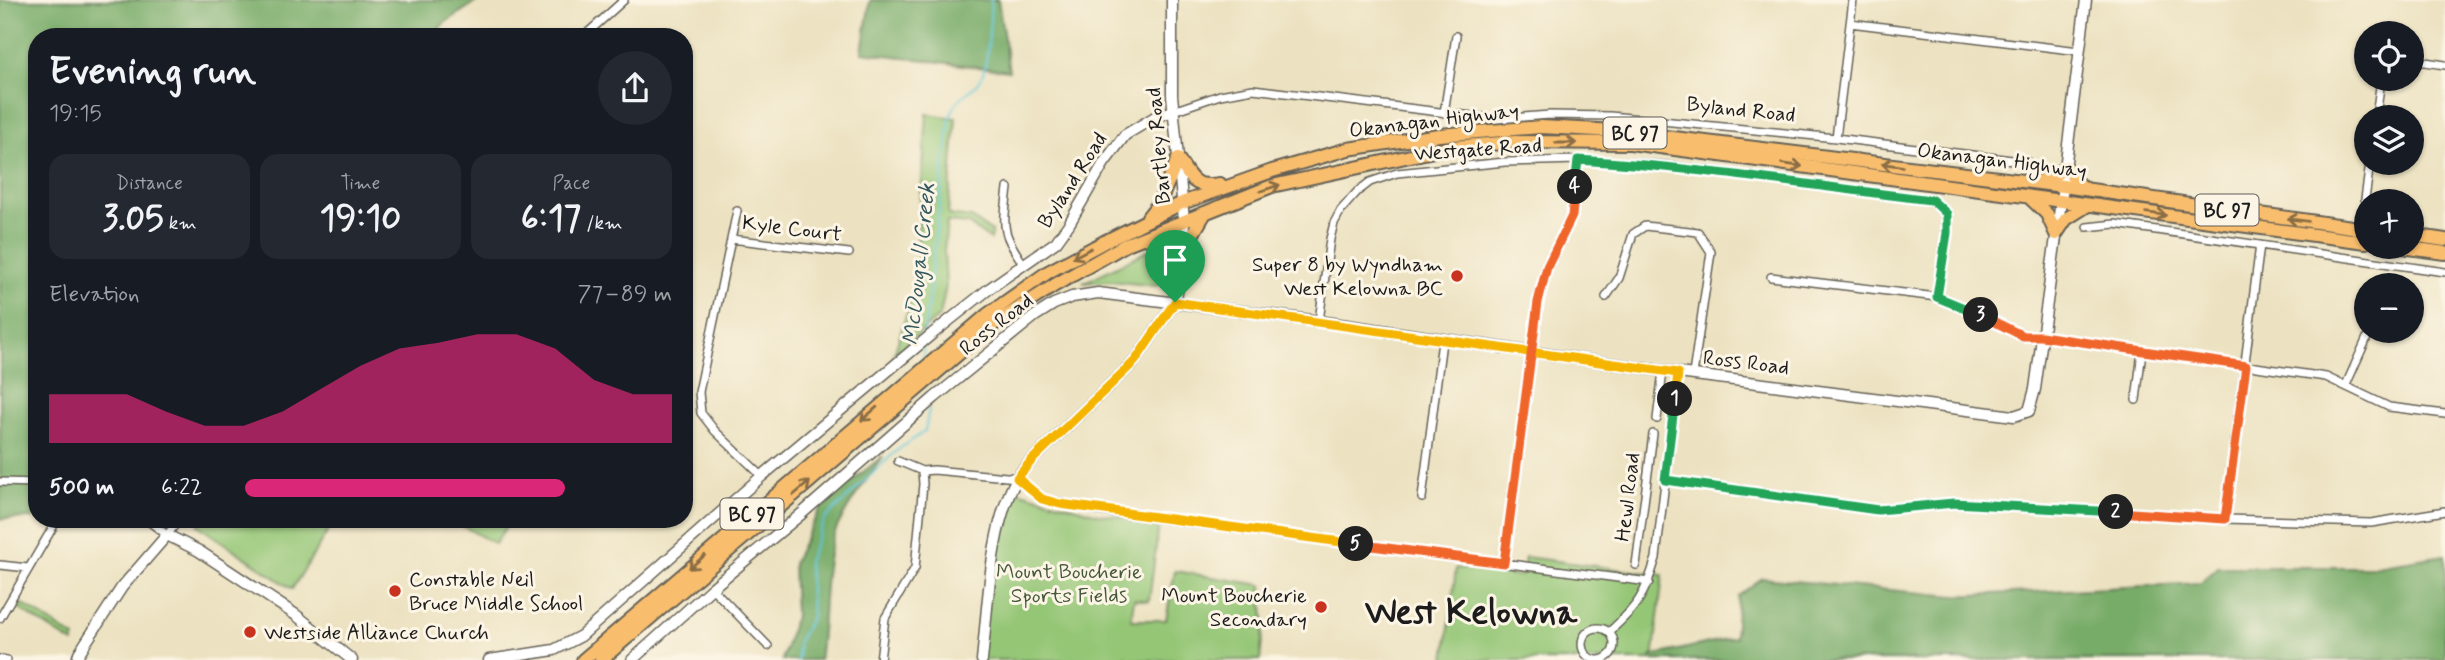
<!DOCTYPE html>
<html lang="en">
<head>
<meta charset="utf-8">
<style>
  :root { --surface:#171b24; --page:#242831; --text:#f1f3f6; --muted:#9ea1a6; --accent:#db2777 }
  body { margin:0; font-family:Mynerve,sans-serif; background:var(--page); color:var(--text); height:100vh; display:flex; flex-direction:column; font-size:26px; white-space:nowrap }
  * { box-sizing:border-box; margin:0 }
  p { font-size:23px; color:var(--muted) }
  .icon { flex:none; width:38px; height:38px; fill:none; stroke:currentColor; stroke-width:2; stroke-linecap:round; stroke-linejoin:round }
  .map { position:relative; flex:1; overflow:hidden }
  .side { position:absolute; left:28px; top:28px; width:665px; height:500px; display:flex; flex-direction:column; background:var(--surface); border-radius:28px; box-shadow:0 2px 5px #0004 }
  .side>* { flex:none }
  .buttons { position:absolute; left:2354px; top:21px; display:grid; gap:14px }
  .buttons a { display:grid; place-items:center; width:70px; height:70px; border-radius:50%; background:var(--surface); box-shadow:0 2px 5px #0004; font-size:35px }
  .pin { position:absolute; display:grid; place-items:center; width:60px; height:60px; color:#fff; margin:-72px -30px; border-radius:50% 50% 50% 0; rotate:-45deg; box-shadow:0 0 7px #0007 }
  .pin .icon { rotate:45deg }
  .km { position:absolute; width:35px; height:35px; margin:-18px; border-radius:50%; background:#222; color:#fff; font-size:19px; line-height:35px; text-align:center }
  .round { display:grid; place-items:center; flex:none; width:74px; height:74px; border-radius:37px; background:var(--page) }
  .headline { display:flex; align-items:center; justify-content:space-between; height:119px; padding:0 21px }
  h1 { font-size:38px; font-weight:800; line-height:52px }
  .stats { display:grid; grid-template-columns:repeat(3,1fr); gap:10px; height:119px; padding:7px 21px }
  .stats div { display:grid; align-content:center; border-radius:18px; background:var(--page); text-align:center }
  .stats b { font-size:35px; font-weight:800 }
  .stats small { font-size:19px; font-weight:400 }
  .stats p { font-size:19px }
  .chart { height:196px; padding:14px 21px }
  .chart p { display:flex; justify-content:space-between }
  .chart svg { width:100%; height:126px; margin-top:7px; fill:var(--accent); opacity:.7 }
  ul { padding:0 21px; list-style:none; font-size:23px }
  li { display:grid; grid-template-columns:112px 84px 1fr; align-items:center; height:52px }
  li i { height:18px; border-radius:9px; background:var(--accent) }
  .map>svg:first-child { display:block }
  .green { fill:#94c676; stroke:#587149; stroke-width:2 }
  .forest { fill:#77ab67; stroke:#4a6442; stroke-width:2 }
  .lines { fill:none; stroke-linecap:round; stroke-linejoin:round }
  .stream { stroke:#5fc7db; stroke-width:2 }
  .minor-casing { stroke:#656156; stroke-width:10 }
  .tertiary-casing { stroke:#656156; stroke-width:13 }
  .trunk-casing { stroke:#656156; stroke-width:16 }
  .minor { stroke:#fff; stroke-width:7 }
  .tertiary { stroke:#fff; stroke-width:10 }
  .trunk { stroke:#f9be6d; stroke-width:12 }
  .oneway { stroke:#8a6d44 }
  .split-1-casing { stroke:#fff; stroke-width:14 }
  .split-2-casing { stroke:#fff; stroke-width:14 }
  .split-3-casing { stroke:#fff; stroke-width:14 }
  .split-4-casing { stroke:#fff; stroke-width:14 }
  .split-5-casing { stroke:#fff; stroke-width:14 }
  .split-6-casing { stroke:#fff; stroke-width:14 }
  .split-1 { stroke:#f5b400; stroke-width:9 }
  .split-2 { stroke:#22a559; stroke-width:9 }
  .split-3 { stroke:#f0652b; stroke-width:9 }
  .split-4 { stroke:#22a559; stroke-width:9 }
  .split-5 { stroke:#f0652b; stroke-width:9 }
  .split-6 { stroke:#f5b400; stroke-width:9 }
  .poi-dot { fill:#c8321e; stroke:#fcf5e5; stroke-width:2.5 }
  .labels { text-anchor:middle; stroke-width:6; stroke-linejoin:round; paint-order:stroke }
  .shield { fill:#fcf5e5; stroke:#5f5d58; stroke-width:2 }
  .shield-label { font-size:19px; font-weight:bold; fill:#1c1c1c }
  .street-label { font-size:21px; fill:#1c1c1c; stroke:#fcf5e5 }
  .poi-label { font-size:21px; fill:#1c1c1c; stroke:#fcf5e5; text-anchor:end }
  .park-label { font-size:21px; fill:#46583c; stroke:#fcf5e5 }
  .water-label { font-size:23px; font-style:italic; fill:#33585f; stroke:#fcf5e5 }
  .town-label { font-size:35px; font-weight:bold; fill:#1c1c1c; stroke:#fcf5e5 }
</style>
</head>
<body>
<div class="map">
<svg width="2445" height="660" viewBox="0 0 2445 660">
  <rect width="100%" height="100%" fill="#fcf5e5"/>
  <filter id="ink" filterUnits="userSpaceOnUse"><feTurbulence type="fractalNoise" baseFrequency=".0143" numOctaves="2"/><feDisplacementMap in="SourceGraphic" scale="14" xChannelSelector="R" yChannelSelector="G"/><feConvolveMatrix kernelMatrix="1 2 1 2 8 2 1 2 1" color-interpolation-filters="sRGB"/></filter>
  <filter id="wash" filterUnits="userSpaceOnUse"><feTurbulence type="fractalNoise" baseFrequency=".00686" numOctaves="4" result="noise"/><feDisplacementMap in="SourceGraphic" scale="28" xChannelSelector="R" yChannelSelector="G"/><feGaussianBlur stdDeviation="1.57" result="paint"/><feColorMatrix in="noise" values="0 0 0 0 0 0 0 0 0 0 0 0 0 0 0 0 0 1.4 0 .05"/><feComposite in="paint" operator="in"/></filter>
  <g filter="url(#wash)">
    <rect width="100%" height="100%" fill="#ece2c1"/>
    <path class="green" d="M 927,114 L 956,118 L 948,215 L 971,218 L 992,232 L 991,240 L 968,224 L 947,222 L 944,251 L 946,286 L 940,316 L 894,354 L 917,281 L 917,247 Z
      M 1157,249 L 1164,255 L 1165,266 L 1161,283 L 1155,286 L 1111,281 L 1083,283 L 1149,250 Z
      M 1014,490 L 1098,514 L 1145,519 L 1144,523 L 1159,524 L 1149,601 L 1134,599 L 1131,620 L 1166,620 L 1175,571 L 1262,585 L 1264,621 L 1260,660 L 1126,660 L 1126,655 L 1125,660 L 978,660 L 991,556 Z
      M 202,520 L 335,520 L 292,589 L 206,531 L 198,525 Z
      M 452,520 L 510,520 L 495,544 Z
      M 1525,557 L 1663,575 L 1653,660 L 1445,660 L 1456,568 L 1522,576 Z
      M 21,603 L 75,638 L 73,643 L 18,608 Z"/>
    <path class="forest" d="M 0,0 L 479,0 L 443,24 L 434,37 L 37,37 L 37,518 L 0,519 Z
      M 870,0 L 998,0 L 1009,71 L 862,52 Z
      M 883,456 C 869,477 839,516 832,540 C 822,579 825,621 819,660 L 782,660 L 795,616 L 793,563 L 822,505 Z
      M 2445,555 L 2445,660 L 1649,660 L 1652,656 L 1735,637 L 1738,596 L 1762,578 L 1954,596 L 2201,583 L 2218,567 L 2370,567 Z"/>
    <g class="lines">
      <path class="stream" d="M 924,334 L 950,118 C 957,92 975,93 982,76 C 989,60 990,18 991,0
        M 923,347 L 924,362
        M 798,660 L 798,642 L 812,616 L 808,562 L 824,520 L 895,452 L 925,431 L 929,409"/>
    </g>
  </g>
  <g filter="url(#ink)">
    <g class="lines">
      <defs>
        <path id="minor" d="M 1850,23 L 2079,51
          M 583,37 L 624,0
          M 2412,60 L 2445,65
          M 1173,111 L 1220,95 L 1253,89 L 1496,119 L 1550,115 L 1610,116 L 1836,138 L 2028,162
          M 1444,113 L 1456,36
          M 2376,117 L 2381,79
          M 1836,138 L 1853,0
          M 1008,188 C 1003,229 1001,231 1024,265
          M 2365,199 L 2370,163
          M 737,211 L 699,392 L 701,413 L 715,431 L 762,476
          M 2087,227 L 2115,224 L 2445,272
          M 731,239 L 849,253
          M 1771,277 L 1937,297 L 1991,319 L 2023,336 L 2041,336 L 2326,377 L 2389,407 L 2445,414
          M 1606,297 L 1619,278 L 1633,234 L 1645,226 L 1698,232 L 1711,252 L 1693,374
          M 1319,321 L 1330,239 L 1334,223 L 1341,210 L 1357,192 L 1370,182 L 1397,173 L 1505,162 L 1578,160 L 1663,165 L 1932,200 L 1947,214 L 1947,233 L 1937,297
          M 2346,385 L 2370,331
          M 2136,400 L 2142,351
          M 1657,419 L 1663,371
          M 898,461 L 922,471
          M 1665,480 L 1878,510 L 1954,503 L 2225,519 L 2371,523 L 2445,511
          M 0,482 L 37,483
          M 1422,498 L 1442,341
          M 2225,519 L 2260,245
          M 147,520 L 167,535 L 179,520
          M 1504,563 L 1538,302 L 1547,267 L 1572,216 L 1578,160
          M 0,565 L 28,568
          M 1636,565 L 1653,434
          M 712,588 L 768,646
          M 0,618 L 57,520
          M1582 644a16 16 0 1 1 32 0a16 16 0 1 1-32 0Z
          M 1609,632 C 1638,606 1645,595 1656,558 L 1678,373
          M 0,659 L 7,660
          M 880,660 L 885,618 L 915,568 L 923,484 L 922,471 L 934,470 L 1017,478 L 1042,499 L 1100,511 L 1649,582"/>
        <path id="tertiary" d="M 77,660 L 79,653 L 122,587 L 167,535 L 199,551 L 296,615 L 352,660
          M 489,660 L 554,650 L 581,636 L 762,476 L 932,334 L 990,288 L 1056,242 L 1069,224 L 1104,163 L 1125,135 L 1155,117 L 1173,111
          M 632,660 L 712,588 L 799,516 L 934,398 L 1035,316 L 1054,304 L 1072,297 L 1098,293 L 1319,321 L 1663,371 L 2014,416 L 2029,411 L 2035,389 L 2061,201 L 2086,0
          M 982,660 C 988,607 990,522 1018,477 C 1021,471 1027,466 1032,460 L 1135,361 L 1175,302 L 1183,263 L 1184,220 L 1172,95 L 1172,0"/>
        <path id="trunk" d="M 1178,159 C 1192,180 1193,188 1220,184
          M 2037,182 L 2053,176 L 2066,167 L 2077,183 L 2085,188
          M 2029,197 L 2047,214 L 2056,234
          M 1148,217 L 1159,203 L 1178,159
          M 2056,234 L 2066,219 L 2088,205
          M 2412,235 L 2445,240
          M 1143,238 C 1166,241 1169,245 1183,263
          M 2402,247 L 2445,253
          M 1184,249 L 1205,213
          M 583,660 L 987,315 L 1048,272 L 1104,242 L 1182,203 L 1272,171 L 1348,149 L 1439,135 L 1541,127 L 1617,131 L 2063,186 L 2366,229
          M 601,660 L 991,326 L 1055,285 L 1127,244 L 1272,186 L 1452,147 L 1515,142 L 1630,143 L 2366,242"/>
      </defs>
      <use href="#minor" class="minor-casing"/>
      <use href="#tertiary" class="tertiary-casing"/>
      <use href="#trunk" class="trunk-casing"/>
      <use href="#minor" class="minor"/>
      <use href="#tertiary" class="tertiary"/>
      <use href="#trunk" class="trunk"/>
    </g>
    <defs><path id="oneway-shaft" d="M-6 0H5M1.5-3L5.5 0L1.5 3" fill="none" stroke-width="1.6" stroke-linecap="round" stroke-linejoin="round" transform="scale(1.75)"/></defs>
    <g class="oneway">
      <use href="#oneway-shaft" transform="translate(1566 143)"/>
      <use href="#oneway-shaft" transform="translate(1792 165) rotate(8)"/>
      <use href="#oneway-shaft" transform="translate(1892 165) rotate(-173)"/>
      <use href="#oneway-shaft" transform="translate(1270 188) rotate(-18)"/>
      <use href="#oneway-shaft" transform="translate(2156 214) rotate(8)"/>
      <use href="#oneway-shaft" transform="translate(2298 220) rotate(-172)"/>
      <use href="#oneway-shaft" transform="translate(1082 253) rotate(152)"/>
      <use href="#oneway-shaft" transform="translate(869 414) rotate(139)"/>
      <use href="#oneway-shaft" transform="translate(802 488) rotate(-40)"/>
      <use href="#oneway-shaft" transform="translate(697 562) rotate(139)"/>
    </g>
  </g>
  <g class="lines" filter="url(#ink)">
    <defs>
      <path id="split-1" d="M 1175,302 L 1678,373 L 1675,399"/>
      <path id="split-2" d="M 1675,399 L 1665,480 L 1878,510 L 1954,503 L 2116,512"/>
      <path id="split-3" d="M 1981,315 L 2023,336 L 2041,336 L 2246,366 L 2225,519 L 2116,512"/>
      <path id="split-4" d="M 1575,187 L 1578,160 C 1697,167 1814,186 1932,200 L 1947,214 L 1947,233 L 1937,297 L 1981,315"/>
      <path id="split-5" d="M 1356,544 L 1504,563 L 1538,302 L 1547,267 L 1572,216 L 1575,187"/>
      <path id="split-6" d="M 1175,302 L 1135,361 L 1032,460 L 1017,478 L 1042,499 L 1060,504 L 1356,544"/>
    </defs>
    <use href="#split-1" class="split-1-casing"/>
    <use href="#split-2" class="split-2-casing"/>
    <use href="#split-3" class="split-3-casing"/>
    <use href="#split-4" class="split-4-casing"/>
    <use href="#split-5" class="split-5-casing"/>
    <use href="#split-6" class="split-6-casing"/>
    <use href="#split-1" class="split-1"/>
    <use href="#split-2" class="split-2"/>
    <use href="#split-3" class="split-3"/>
    <use href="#split-4" class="split-4"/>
    <use href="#split-5" class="split-5"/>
    <use href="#split-6" class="split-6"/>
  </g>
  <g class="poi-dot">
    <circle cx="1457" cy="276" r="7"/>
    <circle cx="395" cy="591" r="7"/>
    <circle cx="1321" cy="607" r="7"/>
    <circle cx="250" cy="632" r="7"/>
  </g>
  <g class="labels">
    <g class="shield">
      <rect x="1603.5" y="117.5" width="63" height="31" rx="5"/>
      <rect x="2195.5" y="194.5" width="63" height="31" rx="5"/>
      <rect x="720.5" y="498.5" width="63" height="31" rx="5"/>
    </g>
    <g class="shield-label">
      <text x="1635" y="140">BC 97</text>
      <text x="2227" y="217">BC 97</text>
      <text x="752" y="521">BC 97</text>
    </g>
    <g class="street-label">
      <text transform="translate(1741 109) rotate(6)" y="7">Byland Road</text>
      <text transform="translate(1434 120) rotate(-7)" y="7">Okanagan Highway</text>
      <text transform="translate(1158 146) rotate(-95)" y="7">Bartley Road</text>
      <text transform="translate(1478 149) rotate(-4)" y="7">Westgate Road</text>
      <text transform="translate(2002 160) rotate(7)" y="7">Okanagan Highway</text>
      <text transform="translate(1072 180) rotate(-57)" y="7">Byland Road</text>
      <text transform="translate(792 228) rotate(7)" y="7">Kyle Court</text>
      <text transform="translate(996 324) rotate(-38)" y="7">Ross Road</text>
      <text transform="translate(1746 362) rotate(7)" y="7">Ross Road</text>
      <text transform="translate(1627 497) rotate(-83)" y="7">Hewl Road</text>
    </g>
    <g class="poi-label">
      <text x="1443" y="271">Super 8 by Wyndham<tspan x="1443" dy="24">West Kelowna BC</tspan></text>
      <text x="409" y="586" text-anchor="start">Constable Neil<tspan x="409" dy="24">Bruce Middle School</tspan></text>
      <text x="1307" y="602">Mount Boucherie<tspan x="1307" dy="24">Secondary</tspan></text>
      <text x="264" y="639" text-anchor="start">Westside Alliance Church</text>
    </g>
    <g class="park-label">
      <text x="1069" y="578">Mount Boucherie<tspan x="1069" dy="24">Sports Fields</tspan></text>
    </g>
    <g class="water-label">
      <text transform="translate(918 264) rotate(-84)" y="8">McDougall Creek</text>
    </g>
    <g class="town-label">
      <text x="1471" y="623">West Kelowna</text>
    </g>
  </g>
</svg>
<div class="buttons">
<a><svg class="icon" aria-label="locate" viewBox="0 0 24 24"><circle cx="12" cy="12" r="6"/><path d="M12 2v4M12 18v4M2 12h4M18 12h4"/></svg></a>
<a><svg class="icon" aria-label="layers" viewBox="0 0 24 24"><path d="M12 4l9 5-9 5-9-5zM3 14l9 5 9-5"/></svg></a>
<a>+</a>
<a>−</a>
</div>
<div class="pin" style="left:1175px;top:302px;background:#1e9e55"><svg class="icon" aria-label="arrive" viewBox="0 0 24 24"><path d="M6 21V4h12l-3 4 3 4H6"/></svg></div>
<b class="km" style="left:1675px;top:399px">1</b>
<b class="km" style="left:2116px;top:512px">2</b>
<b class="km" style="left:1981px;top:315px">3</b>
<b class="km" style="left:1575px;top:187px">4</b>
<b class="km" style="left:1356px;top:544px">5</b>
<section class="side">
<div class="headline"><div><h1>Evening run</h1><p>19:15</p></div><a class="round"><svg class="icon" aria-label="share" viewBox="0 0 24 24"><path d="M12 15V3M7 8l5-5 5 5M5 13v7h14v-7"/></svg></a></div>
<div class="stats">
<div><p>Distance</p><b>3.05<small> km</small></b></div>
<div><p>Time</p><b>19:10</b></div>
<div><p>Pace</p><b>6:17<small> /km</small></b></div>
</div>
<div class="chart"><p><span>Elevation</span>77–89 m</p>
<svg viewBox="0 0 160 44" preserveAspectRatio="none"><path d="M0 44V27L10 27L20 27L30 33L40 38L50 38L60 33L70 25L80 17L90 11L100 9L110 6L120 6L130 11L140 22L150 27L160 27V44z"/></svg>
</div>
<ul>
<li><b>500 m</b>6:22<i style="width:75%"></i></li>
</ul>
</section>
</div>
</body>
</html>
